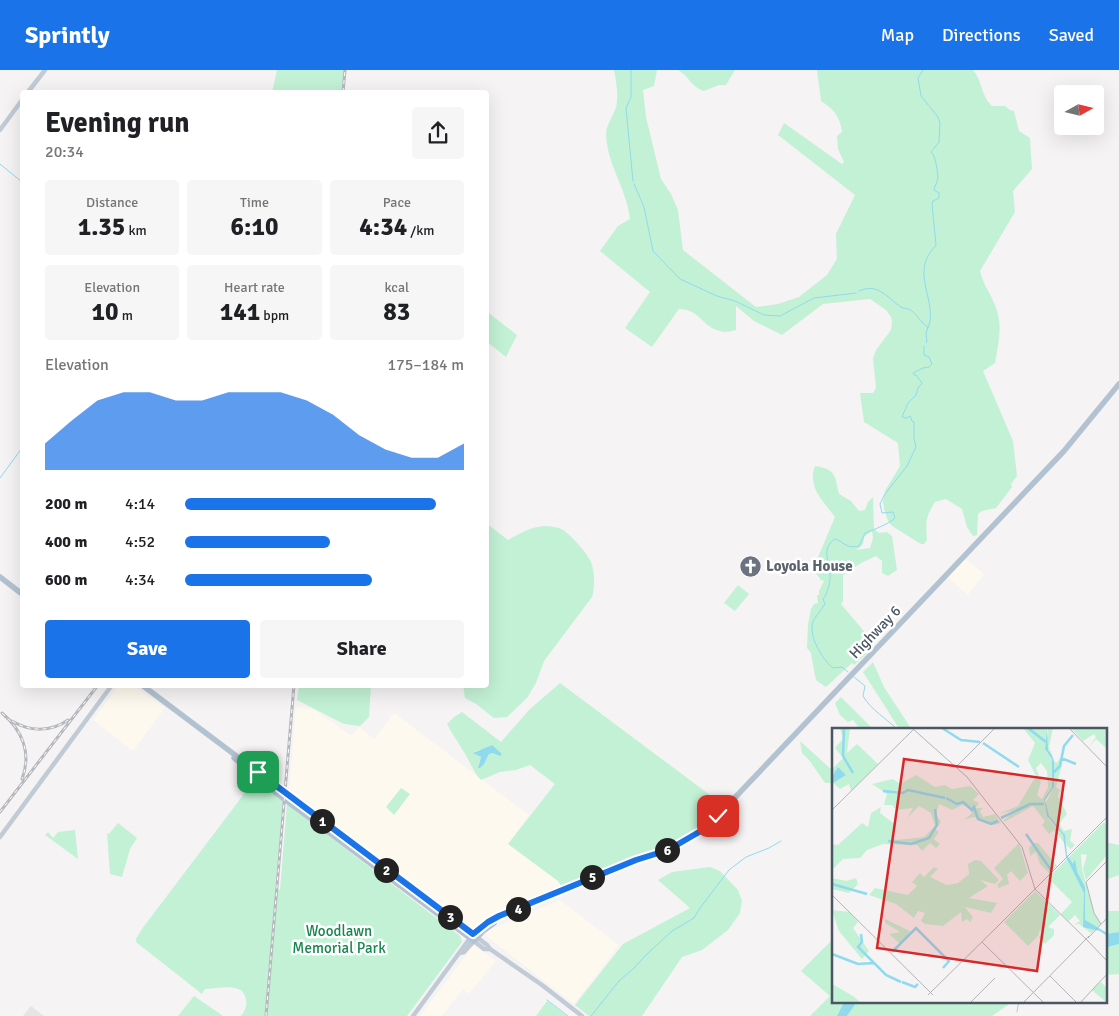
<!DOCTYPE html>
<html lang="en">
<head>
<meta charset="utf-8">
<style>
  :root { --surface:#fff; --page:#f6f6f6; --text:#202124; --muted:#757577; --accent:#1a73e8 }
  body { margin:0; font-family:Signika,sans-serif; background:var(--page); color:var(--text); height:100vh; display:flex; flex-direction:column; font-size:19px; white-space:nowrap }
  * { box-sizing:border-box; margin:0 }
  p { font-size:16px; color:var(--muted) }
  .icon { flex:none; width:28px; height:28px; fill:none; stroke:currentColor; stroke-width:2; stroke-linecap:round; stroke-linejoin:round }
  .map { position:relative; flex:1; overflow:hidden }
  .side { position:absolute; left:20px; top:20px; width:469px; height:598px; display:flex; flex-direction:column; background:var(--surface); border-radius:5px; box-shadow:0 5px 20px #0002 }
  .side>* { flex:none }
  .needle { width:32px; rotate:82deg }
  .tools { position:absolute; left:1054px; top:15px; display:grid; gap:10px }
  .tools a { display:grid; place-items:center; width:50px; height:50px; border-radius:5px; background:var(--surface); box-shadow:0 5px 20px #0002; font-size:25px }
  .pin { position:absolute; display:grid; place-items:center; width:42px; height:42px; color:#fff; margin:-21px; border-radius:10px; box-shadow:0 2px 8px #0006 }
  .km { position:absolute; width:25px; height:25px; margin:-12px; border-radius:50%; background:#222; color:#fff; font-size:14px; line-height:25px; text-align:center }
  .round { display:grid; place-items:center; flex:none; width:52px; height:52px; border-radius:5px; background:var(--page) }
  .summary { display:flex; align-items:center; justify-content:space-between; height:85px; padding:0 25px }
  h1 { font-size:28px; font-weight:800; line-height:38px }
  .stats { display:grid; grid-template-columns:repeat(3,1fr); gap:8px; height:85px; padding:5px 25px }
  .stats div { display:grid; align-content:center; border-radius:5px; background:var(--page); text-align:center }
  .stats b { font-size:25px; font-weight:800 }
  .stats small { font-size:14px; font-weight:400 }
  .stats p { font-size:14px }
  .chart { height:140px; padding:10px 25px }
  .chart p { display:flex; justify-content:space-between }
  .chart svg { width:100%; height:90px; margin-top:5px; fill:var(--accent); opacity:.7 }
  .cta { display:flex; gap:10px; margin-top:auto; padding:10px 25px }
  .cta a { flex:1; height:58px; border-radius:5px; background:var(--accent); color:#fff; font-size:20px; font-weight:800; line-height:58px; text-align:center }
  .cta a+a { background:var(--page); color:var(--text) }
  ul { padding:0 25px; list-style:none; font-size:16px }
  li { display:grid; grid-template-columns:80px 60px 1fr; align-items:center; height:38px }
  li i { height:12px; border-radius:6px; background:var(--accent) }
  header { display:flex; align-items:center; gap:30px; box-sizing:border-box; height:70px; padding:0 25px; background:var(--accent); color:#fff }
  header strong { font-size:24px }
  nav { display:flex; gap:28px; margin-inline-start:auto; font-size:18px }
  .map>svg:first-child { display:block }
  .commercial { fill:#fdf9ef }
  .education { fill:#e6e4e5 }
  .green { fill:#c3f1d5; fill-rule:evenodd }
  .water { fill:#90daee }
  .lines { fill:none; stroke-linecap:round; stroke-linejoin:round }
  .stream { stroke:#90daee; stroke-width:1 }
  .secondary { stroke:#c1cbd6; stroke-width:4.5 }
  .primary { stroke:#b3c2d1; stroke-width:5.5 }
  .rail-casing { stroke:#b5b8bd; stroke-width:3 }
  .rail { stroke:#fff; stroke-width:1; stroke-dasharray:4; stroke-linecap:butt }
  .route-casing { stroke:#fff; stroke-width:10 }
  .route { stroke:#1a73e8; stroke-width:6 }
  .labels { text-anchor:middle; stroke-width:5; stroke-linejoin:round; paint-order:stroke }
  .worship-label { font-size:15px; font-weight:bold; fill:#5b616d; stroke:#fff; text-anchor:start }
  .street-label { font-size:15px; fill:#4a5661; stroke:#fff }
  .park-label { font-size:15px; fill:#17864f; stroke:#fff }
  .inset-river { fill:none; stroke:#90daee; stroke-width:2.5 }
  .inset-road { fill:none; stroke:#b1b4b9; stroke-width:1 }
  .view { fill:#d62828; fill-opacity:0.15; stroke:#d62828; stroke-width:2.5 }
  .inset-edge { fill:none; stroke:#4a5661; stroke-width:2.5 }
</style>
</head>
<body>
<header>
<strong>Sprintly</strong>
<nav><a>Map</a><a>Directions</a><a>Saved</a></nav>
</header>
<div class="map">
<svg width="1119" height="946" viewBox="0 0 1119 946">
  <rect width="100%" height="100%" fill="#f5f3f3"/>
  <path class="commercial" d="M 964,488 L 984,504 L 968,525 L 947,507 Z
    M 119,615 L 132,615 L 165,638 L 133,681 L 93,650 Z
    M 296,637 L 313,639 L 352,666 L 359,657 L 374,669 L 394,643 L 529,745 L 508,774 L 558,811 L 562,817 L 503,840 L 489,847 L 476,857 L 472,857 L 398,804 L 367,778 L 355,772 L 289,721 Z
    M 560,830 L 619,875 L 574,934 L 486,866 L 489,860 Z
    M 475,876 L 496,891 L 469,924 L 463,919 L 442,946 L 420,946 L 472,877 Z"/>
  <path class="education" d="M 31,936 L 44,946 L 23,946 Z"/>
  <path class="green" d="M 277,0 L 344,0 L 342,22 L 272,22 Z
    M 614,0 L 657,0 L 654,16 L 643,20 L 646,47 L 661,109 L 671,124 L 678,140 L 683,180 L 756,237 L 778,234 L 799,227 L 827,205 L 837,189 L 836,164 L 855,125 L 778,65 L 784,53 L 842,94 L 844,92 L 838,79 L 837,66 L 842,62 C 840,46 833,39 821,31 L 817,0 L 973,0 C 983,12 981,26 992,36 L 1005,36 L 1010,40 L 1014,41 L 1019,61 L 1030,68 L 1032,99 L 1013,121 L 1015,142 L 980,201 C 983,215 992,225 996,238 C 1003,256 998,275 995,293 L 983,301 L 1013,371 L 1017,406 L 1011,414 L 1012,417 L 996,438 L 982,441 L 978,444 L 977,465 L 973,466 L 967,457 L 962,439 L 946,429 L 935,432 C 925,448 926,451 927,470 L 924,474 L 921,474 L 892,456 L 888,451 L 884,439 L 883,432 L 885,421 L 900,396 L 898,373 L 864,352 L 860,323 L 873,323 L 876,318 L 873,288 L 876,280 L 891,260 L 892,252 L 891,247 L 886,240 L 870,229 L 823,234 L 782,265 L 754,251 L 736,236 L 736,260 C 731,261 725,263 720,261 C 702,257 700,239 679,239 L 652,277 L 625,258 L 650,222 L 600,181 L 618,156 L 630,149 C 627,119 607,95 606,64 C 606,53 617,42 617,31 C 618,21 616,10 614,0 Z
    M 678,0 L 735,0 L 726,15 L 719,15 L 704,21 C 690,16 690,7 678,0 Z
    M 486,241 L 517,265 L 506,287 L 486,271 Z
    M 815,396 C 836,399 835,406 839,424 L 851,431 L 859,441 L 865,440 L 868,432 L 873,427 L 874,459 L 879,463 L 887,462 L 892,466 L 897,500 L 888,506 L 882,503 L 882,491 L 876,486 L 861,493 L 843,505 L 843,531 L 841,534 L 873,572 L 865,585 L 854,595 L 852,593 L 826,617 L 817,611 L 815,606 L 811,583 L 807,578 L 808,555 L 811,539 L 814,534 L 818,533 L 817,525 L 819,525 L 819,521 L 824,511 L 821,510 L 813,499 L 835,447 C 823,431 807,417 815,396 ZM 872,461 L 873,468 L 870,478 L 856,480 C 862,476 864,475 864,467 Z
    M 486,453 L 508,470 C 519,464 530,457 544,456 C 549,456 559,457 563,460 C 572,466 587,483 591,492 C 595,503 595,517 592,527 L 544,591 L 536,613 L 527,628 L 507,647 L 494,648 L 476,634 L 465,628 L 463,615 L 486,615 Z
    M 738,515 L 749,524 L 735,541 L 724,533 Z
    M 873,592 L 884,617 L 912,660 L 900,660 L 863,602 Z
    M 560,613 L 722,734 C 692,771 651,781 608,797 C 592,803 577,810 562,817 L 558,811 L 508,774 L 555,714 L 530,695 L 516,700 L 500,702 L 481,710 C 472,700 471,693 464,682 C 458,672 452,664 447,654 L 454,647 L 462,642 L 501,672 L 529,640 ZM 491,675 L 493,683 L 489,684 L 484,694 L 478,697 L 481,687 L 477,685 L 475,681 L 484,679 Z
    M 299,615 L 371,615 L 369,647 L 360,656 L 344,654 L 297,630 Z
    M 841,627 L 874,660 L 861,660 L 853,650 L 848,652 L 840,645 L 835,633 Z
    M 800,671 L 833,701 L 833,715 L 830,713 L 825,713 L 809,690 L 802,683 Z
    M 256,711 L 260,712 L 283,730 L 275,819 L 280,820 L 287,734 L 460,866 L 462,872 L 407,946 L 241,946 C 248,937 248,929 242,921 C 232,914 216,919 205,919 L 202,924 L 136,872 L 136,869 L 142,859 L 253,712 Z
    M 401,718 L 410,724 L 394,745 L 386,737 Z
    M 118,753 L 137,768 L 130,779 L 122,807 L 110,804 L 107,763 L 109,764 Z
    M 75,760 L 78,789 L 45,765 L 48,762 L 53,768 L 58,762 Z
    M 1105,772 L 1119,775 L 1119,805 L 1105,810 Z
    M 710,797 L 720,801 L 738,820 L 742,831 L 740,843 L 728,860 L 702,880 L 682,887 L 642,946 L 589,946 L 575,935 L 623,874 L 690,838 L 658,810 L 672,802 Z
    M 1105,841 L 1119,841 L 1119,862 L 1105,864 Z
    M 833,869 L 833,932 L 844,932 L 837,946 L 810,946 L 830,926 L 801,901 Z
    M 1119,874 L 1119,904 L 1105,905 L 1105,878 Z
    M 194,926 L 223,946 L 178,946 Z
    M 547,931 L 567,946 L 536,946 Z
    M 857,932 L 1012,932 L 992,946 L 847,946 Z"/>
  <path class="water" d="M 492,675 L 502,684 L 500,686 L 493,683 L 489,684 L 484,694 L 480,698 L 478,698 L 481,687 L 473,683 Z
    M 1119,862 L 1119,874 L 1105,878 L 1105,864 Z
    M 844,932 L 857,932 L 847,946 L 837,946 Z"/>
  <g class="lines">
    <path class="stream" d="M 631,0 L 631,27 L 626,38 L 633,111
      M 923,0 L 918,8 L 921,26 L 938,47 L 940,53 L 939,72 L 931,82 C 936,86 937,100 938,107 C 938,111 935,115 934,120 L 939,123 L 939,128 L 933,131 L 932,134 L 936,175 C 933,179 929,183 927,188 C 916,211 939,238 927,260
      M 0,94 L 22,112
      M 634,114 L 644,137 L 653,181 L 680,209 L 717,226 L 735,231 L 764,245 L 780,246 L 814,228 L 856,223
      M 859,221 C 878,212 887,228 901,237 C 904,239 908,238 912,241 C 918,246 921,253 928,257 L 926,263 L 927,272 L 926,273
      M 0,408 L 22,378
      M 848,602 L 842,597 L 833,598 C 822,589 805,562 815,548 C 818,543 822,539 825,534 L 823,529 C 828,523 831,510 830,502 C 828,490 822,477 835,469 C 846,473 846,479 859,476 L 865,463 C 873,460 891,453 895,448 L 893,442 L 882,443 L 880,434 L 885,424 L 907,396 L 916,377 L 914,369 L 914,352 L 912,351 L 910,346 L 906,348 L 902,347 L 908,333 L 916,325 L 918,318 L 922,313 L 916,305 L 914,305 L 913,303 L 923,298 L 929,297 L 932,294 L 929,287 L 924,285 L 924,276
      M 854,607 L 865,616 L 863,626 C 871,640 887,649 898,660
      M 547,930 L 568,946
      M 1017,942 L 1018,935 L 1021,932
      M 591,946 L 619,911 L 634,898 L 646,885 L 672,861 L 694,848 L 700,838 L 729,800 L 746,787 L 769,778 L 781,771"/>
    <path class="secondary" d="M 28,22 L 45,0
      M 0,60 L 22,30
      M 0,767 L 112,615
      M 460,883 L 464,882 L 474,871 L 484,879 L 490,879
      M 413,946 L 473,864 L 487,875 L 490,879 L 542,915 L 582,946"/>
    <path class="primary" d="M 0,507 L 22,524
      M 142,615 L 473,864 L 488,852 L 499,846 L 636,790 L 668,780 L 692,768 L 706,758 L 1064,381 L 1119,314
      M 234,688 L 275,722 L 474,871 L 483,861 L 494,853"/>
    <defs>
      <path id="rail" d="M 343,22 L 345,0
        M 2,643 C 22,660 32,683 22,709
        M 12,651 C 30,662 51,662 68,650
        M 0,742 L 98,615
        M 266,946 L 294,615"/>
    </defs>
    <use href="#rail" class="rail-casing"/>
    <use href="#rail" class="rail"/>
  </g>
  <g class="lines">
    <defs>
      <path id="route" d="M 258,702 L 473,864 L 488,852 L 499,846 L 636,790 L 668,780 L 706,758 L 718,746"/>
    </defs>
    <use href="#route" class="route-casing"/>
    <use href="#route" class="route"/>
  </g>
  <defs>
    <symbol id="church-disc" viewBox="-11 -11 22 22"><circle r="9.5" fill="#6b7280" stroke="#fff"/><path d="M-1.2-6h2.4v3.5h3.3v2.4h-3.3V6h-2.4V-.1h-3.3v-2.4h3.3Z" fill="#fff"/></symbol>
  </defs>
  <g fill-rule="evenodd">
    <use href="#church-disc" x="738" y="484" width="25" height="25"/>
  </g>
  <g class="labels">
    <g class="worship-label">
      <text x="766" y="501">Loyola House</text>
    </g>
    <g class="street-label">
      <text transform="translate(875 562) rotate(-46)" y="5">Highway 6</text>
    </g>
    <g class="park-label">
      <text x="339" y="866">Woodlawn<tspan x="339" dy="17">Memorial Park</tspan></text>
    </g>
  </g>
  <g transform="translate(832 658)">
    <rect width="275" height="275" fill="#f5f3f3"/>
    <path d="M 8,0 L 18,0 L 15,25 L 25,16 L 46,36 L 19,63 L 17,56 L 8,61 L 0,54 L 0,41 L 11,30 L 3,20 L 11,11 ZM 191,0 L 215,0 L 213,21 L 220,31 L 220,60 L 212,74 L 217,92 L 230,105 L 233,116 L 222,102 L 217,106 L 210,97 L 213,93 L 201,78 L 174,93 L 171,93 L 184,82 L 166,86 L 186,78 L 204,48 L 196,32 L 203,15 ZM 209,35 L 215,43 L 216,59 L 210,71 L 205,67 L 209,54 L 204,40 ZM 216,0 L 221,0 L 217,19 L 222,33 L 225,35 L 228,30 L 230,37 L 224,59 L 228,62 L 226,68 L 235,86 L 227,96 L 232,103 L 240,101 L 238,113 L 243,117 L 239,121 L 235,118 L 231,104 L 218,91 L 213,76 L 222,59 L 220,27 L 215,20 ZM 239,0 L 275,0 L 275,21 L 264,11 L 257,19 L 264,9 L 262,6 L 251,13 ZM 84,47 L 103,59 L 113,57 L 120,61 L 138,58 L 147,66 L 141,72 L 147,75 L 143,81 L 130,77 L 120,82 L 107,76 L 104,86 L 109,94 L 103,101 L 107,104 L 102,111 L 108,116 L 104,120 L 98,115 L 90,123 L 85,117 L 51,116 L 35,122 L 28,130 L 11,131 L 0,142 L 0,116 L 6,117 L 30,95 L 36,99 L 39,85 L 49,79 L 48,85 L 65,98 L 60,108 L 64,112 L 92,109 L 103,98 L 99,85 L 87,78 L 75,90 L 81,80 L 65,82 L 60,77 L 52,77 L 55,66 L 40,56 L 61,51 L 68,56 ZM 145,80 L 151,80 L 148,83 L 151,89 L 163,86 L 169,95 L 162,97 L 141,89 L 132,92 L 140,85 L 138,82 ZM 272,94 L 275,98 L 275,127 L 254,152 L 251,141 L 255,127 L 249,126 L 250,141 L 262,186 L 269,196 L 259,205 L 247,196 L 242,197 L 248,193 L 243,187 L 237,193 L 229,186 L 240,174 L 216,150 ZM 187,115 L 196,145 L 188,153 L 179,143 L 175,147 L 177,156 L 167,160 L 165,157 L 171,151 L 162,140 ZM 202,115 L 206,115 L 225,138 L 217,145 L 208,136 L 204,124 L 198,128 L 197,119 ZM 143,132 L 149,133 L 167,152 L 163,156 L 148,152 L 156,158 L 137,170 L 165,175 L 159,185 L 133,179 L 141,189 L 138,194 L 135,191 L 130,194 L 129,184 L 111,198 L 93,196 L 89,193 L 93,185 L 86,183 L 82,190 L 64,176 L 37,167 L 43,160 L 76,167 L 85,158 L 80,154 L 88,145 L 92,149 L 102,139 L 106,141 L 98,149 L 115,157 L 126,155 L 137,146 L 136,136 ZM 0,150 L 14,153 L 24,150 L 26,156 L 17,165 L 0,161 ZM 203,163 L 228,187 L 216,199 L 222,201 L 222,207 L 213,216 L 207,209 L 212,203 L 208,201 L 206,208 L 196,218 L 172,194 ZM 0,182 L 17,184 L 26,194 L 21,200 L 37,223 L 30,231 L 7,203 ZM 53,191 L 78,203 L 73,212 L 67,215 L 57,206 L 68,204 L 53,195 ZM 269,254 L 275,260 L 275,275 L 260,262 ZM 0,256 L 21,268 L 28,274 L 0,275 Z" fill="#c3f1d5" fill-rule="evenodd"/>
    <path d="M 215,0 L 216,22 L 220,27 L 222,34 L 222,59 L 213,72 L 217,88 L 233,107 L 235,127 L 241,136 L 243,131 L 245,144 L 253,159 L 253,192 L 275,205 L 275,208 L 268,203 L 251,199 L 252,165 L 234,129 L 231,107 L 215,88 L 212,71 L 220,60 L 220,31 L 213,21 ZM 6,39 L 14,47 L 1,55 L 0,49 Z" fill="#90daee"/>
    <path class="inset-river" d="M 12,0 L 11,28 L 21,45M 110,0 L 129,12 L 148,14M 196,0 L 214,14M 151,15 L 187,39M 229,30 L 244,36M 221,45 L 228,38 L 232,18 L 241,7M 51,63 L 71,65 L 76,62 L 113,70M 114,70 L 125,76 L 131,74 L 140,82 L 142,79 L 146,91 L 159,96 L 166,93M 169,90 L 198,76 L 212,76M 194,106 L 219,142M 56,113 L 79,116M 79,116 L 97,110 L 105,97 L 103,81M 0,156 L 35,166M 29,206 L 30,214 L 26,219 L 54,247 L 69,254M 60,224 L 84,200 L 117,233 L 111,240M 0,226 L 26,236 L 42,235M 70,254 L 83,259 L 86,256"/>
    <path class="inset-road" d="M 80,0 L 135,49 L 190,119 L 203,161 L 257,214M 237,0 L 275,39M 125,38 L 163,0M 0,82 L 82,1M 0,167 L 101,267M 269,196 L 262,185 L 254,154 L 275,133M 165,199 L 275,89M 256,210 L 275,190M 255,212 L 275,233M 150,214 L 212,275M 218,248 L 245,275M 96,267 L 167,197M 138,275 L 163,250M 191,275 L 257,208M 248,275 L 275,246"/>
    <path class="view" d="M 72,31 L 232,53 L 205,243 L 45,220 Z"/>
    <rect width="275" height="275" class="inset-edge"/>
  </g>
</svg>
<div class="tools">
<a><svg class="needle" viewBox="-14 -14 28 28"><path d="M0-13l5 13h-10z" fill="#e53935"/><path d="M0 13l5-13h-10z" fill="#757577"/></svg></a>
</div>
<div class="pin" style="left:258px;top:702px;background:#1e9e55"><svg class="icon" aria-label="arrive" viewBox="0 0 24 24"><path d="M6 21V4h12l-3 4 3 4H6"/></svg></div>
<div class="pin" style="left:718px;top:746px;background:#d93025"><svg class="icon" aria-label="check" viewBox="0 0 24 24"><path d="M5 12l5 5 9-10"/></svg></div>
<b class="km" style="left:322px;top:751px">1</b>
<b class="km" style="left:386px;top:800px">2</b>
<b class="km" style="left:450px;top:847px">3</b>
<b class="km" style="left:518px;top:839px">4</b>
<b class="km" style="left:592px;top:807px">5</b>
<b class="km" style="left:667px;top:780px">6</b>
<section class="side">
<div class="summary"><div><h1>Evening run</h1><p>20:34</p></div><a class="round"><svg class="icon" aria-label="share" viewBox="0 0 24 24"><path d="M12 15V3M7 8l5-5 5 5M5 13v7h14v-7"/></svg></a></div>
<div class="stats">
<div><p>Distance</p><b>1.35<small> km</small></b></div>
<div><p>Time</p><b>6:10</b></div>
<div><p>Pace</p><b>4:34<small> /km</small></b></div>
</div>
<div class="stats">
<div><p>Elevation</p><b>10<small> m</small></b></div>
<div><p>Heart rate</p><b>141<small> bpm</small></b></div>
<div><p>kcal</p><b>83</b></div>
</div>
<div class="chart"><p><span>Elevation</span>175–184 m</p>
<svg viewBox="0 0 160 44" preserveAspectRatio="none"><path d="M0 44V31L10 20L20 10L30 6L40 6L50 10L60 10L70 6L80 6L90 6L100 10L110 17L120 27L130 34L140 38L150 38L160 31V44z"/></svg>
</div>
<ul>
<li><b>200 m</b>4:14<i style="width:90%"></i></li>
<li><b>400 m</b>4:52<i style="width:52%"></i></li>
<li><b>600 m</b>4:34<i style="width:67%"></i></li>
</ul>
<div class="cta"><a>Save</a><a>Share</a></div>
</section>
</div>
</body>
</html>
